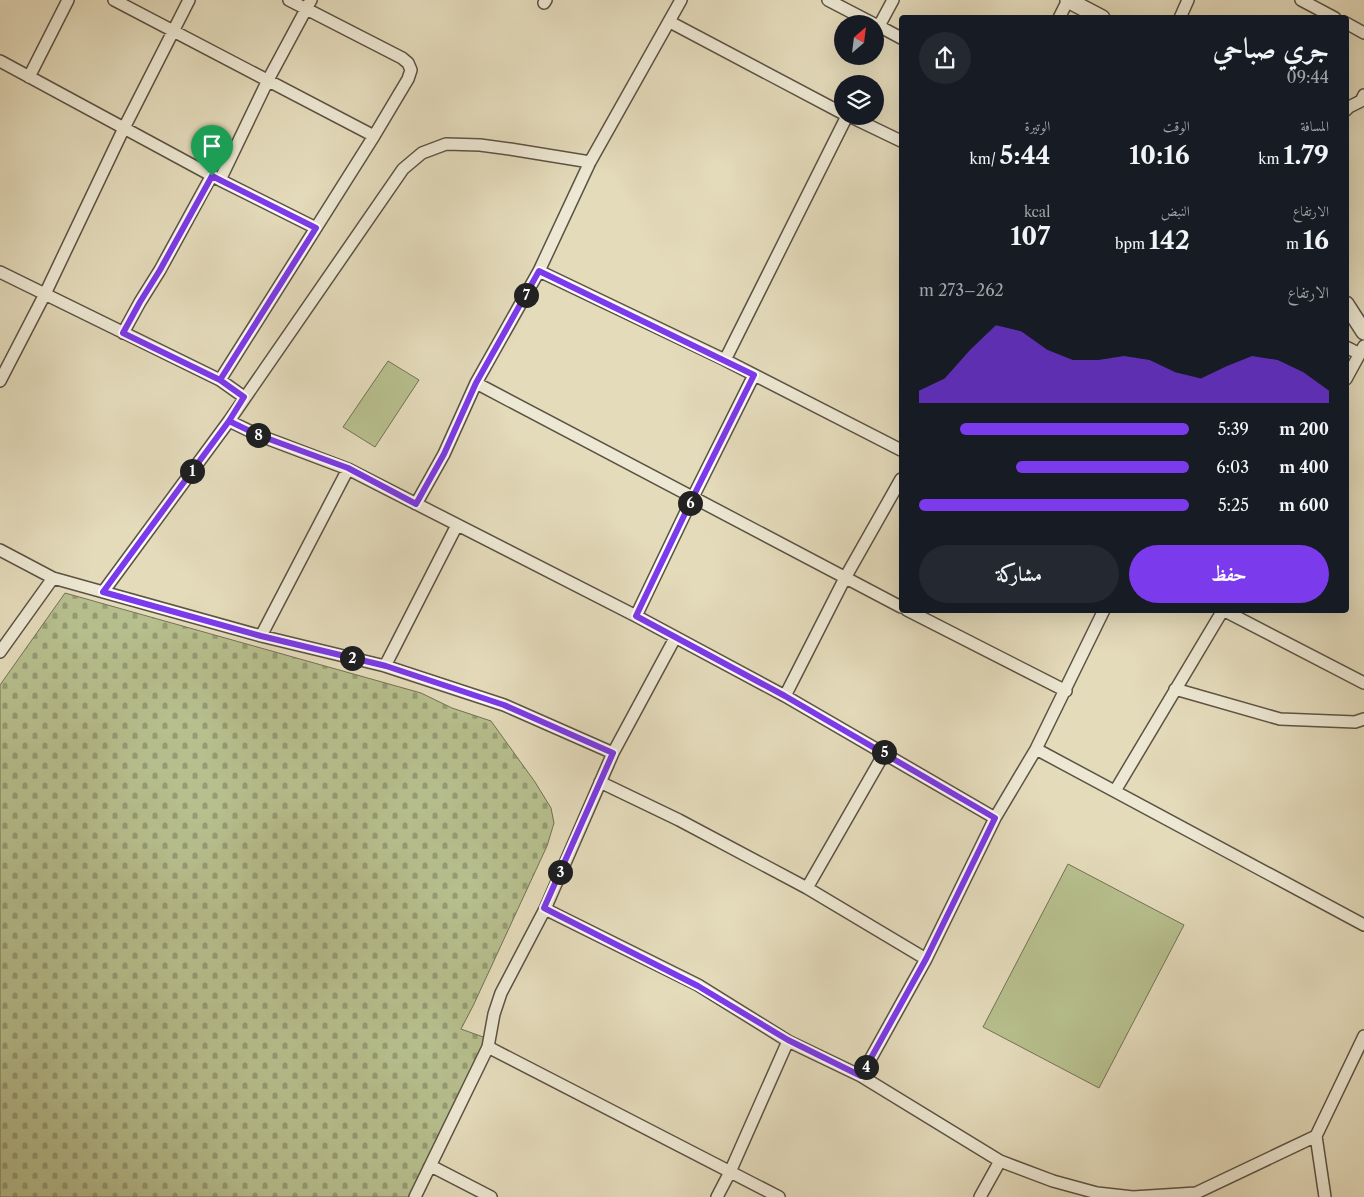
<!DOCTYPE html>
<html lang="ar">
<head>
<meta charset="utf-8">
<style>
  :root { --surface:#171b24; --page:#242831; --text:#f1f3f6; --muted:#9ea1a6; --accent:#7c3aed }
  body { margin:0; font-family:"Libre Caslon Text",Amiri,serif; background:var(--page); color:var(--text); direction:rtl; height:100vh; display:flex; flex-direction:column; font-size:19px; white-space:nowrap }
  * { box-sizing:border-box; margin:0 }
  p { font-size:16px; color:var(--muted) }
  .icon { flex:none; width:28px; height:28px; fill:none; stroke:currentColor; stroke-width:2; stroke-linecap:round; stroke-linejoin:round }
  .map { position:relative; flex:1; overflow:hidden; direction:ltr }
  .sheet { position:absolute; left:899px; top:15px; width:450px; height:598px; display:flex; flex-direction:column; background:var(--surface); border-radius:5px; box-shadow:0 5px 20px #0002; direction:rtl }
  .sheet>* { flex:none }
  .needle { width:32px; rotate:28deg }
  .tools { position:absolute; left:834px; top:15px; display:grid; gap:10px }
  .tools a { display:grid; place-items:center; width:50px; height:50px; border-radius:50%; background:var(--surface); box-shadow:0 5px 20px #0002; font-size:25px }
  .pin { position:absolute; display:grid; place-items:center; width:42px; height:42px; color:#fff; margin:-51px -21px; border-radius:50% 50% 50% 0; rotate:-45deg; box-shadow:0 0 5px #0007 }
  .pin .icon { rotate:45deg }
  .km { position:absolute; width:25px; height:25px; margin:-12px; border-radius:50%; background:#222; color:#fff; font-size:14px; line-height:25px; text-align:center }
  .round { display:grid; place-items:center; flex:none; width:52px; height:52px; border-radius:26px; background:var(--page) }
  .headline { display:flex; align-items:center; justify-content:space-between; height:85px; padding:0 20px }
  h1 { font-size:28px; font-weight:800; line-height:38px }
  .stats { display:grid; grid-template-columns:repeat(3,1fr); gap:8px; height:85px; padding:5px 20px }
  .stats div { display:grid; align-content:center }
  .stats b { font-size:25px; font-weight:800 }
  .stats small { font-size:14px; font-weight:400 }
  .stats p { font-size:14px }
  .chart { height:140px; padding:10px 20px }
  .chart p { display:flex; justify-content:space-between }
  .chart svg { width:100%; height:90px; margin-top:5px; fill:var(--accent); opacity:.7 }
  .action { display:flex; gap:10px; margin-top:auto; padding:10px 20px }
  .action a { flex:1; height:58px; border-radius:30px; background:var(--accent); color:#fff; font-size:20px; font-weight:800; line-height:58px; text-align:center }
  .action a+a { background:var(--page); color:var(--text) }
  ul { padding:0 20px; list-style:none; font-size:16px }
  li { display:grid; grid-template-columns:80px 60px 1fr; align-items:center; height:38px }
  li i { height:12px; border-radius:6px; background:var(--accent) }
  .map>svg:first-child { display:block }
  .cemetery { fill:url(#cemetery-stones); stroke:#727255 }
  .pitch { fill:#b7bf8e; stroke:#727255 }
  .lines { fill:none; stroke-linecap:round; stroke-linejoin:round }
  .minor-casing { stroke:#5c5244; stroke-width:14 }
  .tertiary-casing { stroke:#5c5244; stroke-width:18 }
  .minor { stroke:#ede8d3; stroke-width:11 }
  .tertiary { stroke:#ede8d3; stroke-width:15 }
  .route-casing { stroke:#fff; stroke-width:10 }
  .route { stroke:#7c3aed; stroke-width:6 }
</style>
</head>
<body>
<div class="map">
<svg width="1364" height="1197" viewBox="0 0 1364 1197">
  <defs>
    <pattern id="cemetery-stones" width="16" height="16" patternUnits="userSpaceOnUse" patternTransform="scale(1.25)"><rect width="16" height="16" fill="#b7bf8e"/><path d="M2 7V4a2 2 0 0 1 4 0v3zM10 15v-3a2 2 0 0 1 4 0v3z" fill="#959b73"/></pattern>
  </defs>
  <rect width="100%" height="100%" fill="#e4dbbb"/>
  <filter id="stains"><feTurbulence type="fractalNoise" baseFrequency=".004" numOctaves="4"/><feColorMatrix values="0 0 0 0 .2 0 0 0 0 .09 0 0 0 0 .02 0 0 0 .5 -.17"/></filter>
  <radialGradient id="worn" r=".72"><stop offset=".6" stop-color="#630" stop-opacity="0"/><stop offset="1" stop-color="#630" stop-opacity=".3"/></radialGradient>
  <path class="cemetery" d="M 65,593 L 421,693 L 452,708 L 491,721 L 535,782 L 551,808 L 554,823 L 547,846 L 473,1006 L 461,1029 L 486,1038 L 409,1197 L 0,1197 L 0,685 Z"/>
  <path class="pitch" d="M 388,361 L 419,380 L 375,447 L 343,427 Z
    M 1068,864 L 1184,925 L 1099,1088 L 983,1027 Z"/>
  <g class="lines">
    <defs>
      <path id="minor" d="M 114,0 L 374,136
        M 828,0 L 874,24
        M 1301,0 L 1335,18
        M 544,3 L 546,0
        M 1059,18 L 1068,0
        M 1180,18 L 1188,0
        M 670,22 L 842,113
        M 1346,23 L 1364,33
        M 875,24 L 901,38
        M 879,26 L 893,0
        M 0,61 L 220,180 L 316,228
        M 29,77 L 68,0
        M 1346,110 L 1349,107 L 1361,101 L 1364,95
        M 849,116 L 901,141
        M 220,180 L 268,80 L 311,0
        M 539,271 L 725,360 L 901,450
        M 0,272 L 220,380 L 244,397
        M 123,333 L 140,302 L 160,270 L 212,175
        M 1346,347 L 1360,354
        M 725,360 L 847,116
        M 1346,379 L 1364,346
        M 220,380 L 374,136 L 408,79 L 411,70 L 408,63 L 402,58 L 289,0
        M 0,381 L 45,294 L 124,128 L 189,0
        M 476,383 L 901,607
        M 229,421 L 258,435 L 348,469 L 636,616 L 785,696 L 995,818
        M 416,504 L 444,454 L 476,383 L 539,271 L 590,162 L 681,0
        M 0,550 L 53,578
        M 103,592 L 229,421 L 403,169 L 422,153 L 446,144 L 480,145 L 510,149 L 590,162
        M 907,610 L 1066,691
        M 636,616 L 693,497 L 754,375
        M 261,636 L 348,469
        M 0,652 L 53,578 L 261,636 L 385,666 L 504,705 L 613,753 L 545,909 L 501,993 L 494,1014 L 488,1047 L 415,1197
        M 385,666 L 457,525
        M 1175,689 L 1280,719 L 1355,722 L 1364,719
        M 785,696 L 845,578 L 901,479
        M 1036,749 L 1364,925
        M 613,753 L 675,638
        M 600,782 L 679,820 L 807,888 L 926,959
        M 1115,791 L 1223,610 L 1364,683
        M 807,888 L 885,752
        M 545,909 L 698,985 L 788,1041 L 861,1076 L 1000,1161 L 1053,1181 L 1097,1193 L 1133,1197 L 1196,1193 L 1316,1136 L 1364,1036
        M 488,1047 L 779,1197
        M 861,1076 L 926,959 L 995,818 L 1036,749 L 1104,610
        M 1316,1136 L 1325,1197
        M 431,1166 L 491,1197
        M 717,1197 L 730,1172 L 788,1041
        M 980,1197 L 1000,1161"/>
      <path id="tertiary" d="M 1068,0 L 1102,18
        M 1346,304 L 1364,332"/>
    </defs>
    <use href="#minor" class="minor-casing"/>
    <use href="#tertiary" class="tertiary-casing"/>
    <use href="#minor" class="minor"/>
    <use href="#tertiary" class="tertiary"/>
  </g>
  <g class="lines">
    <defs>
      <path id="route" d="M 212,176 L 160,270 L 140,302 L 123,333 L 220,380 L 244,397 L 229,421 L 103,592 L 261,636 L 386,666 L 504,705 L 613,753 L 544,908 L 698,986 L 788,1040 L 861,1076 L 926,959 L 995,818 L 785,696 L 636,616 L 693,497 L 754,375 L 539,271 L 476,383 L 444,454 L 416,504 L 348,468 L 258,435 L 229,421 L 244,397 L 220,380 L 316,228 L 212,176"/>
    </defs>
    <use href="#route" class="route-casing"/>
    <use href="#route" class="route"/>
  </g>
  <rect width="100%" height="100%" filter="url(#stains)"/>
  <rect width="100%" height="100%" fill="url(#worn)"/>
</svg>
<div class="tools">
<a><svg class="needle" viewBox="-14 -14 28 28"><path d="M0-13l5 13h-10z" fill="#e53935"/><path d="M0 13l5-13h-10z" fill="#9ea1a6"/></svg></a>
<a><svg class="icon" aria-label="layers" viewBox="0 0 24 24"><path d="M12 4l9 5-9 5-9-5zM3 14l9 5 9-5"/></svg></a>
</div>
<div class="pin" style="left:212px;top:176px;background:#1e9e55"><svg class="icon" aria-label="arrive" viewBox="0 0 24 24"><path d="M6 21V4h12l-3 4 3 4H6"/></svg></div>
<b class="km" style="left:192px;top:471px">1</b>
<b class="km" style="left:352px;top:658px">2</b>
<b class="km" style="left:560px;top:872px">3</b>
<b class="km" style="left:866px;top:1067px">4</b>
<b class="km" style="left:884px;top:752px">5</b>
<b class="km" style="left:690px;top:503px">6</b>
<b class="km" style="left:526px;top:295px">7</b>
<b class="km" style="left:258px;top:435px">8</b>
<section class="sheet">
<div class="headline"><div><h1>جري صباحي</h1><p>09:44</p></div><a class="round"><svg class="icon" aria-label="share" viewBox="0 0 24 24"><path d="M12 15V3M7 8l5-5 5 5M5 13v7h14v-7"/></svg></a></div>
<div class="stats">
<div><p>المسافة</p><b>1.79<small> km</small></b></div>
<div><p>الوقت</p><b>10:16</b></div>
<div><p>الوتيرة</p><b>5:44<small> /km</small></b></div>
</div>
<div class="stats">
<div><p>الارتفاع</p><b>16<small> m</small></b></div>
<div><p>النبض</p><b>142<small> bpm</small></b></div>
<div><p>kcal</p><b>107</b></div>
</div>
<div class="chart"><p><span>الارتفاع</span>262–273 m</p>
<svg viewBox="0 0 160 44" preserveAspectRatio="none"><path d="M0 44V38L10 32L20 18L30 6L40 9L50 18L60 23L70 23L80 21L90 23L100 29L110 32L120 26L130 21L140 23L150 29L160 38V44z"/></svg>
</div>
<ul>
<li><b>200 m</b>5:39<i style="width:85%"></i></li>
<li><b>400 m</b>6:03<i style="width:64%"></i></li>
<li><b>600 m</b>5:25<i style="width:100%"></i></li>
</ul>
<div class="action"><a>حفظ</a><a>مشاركة</a></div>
</section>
</div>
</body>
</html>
